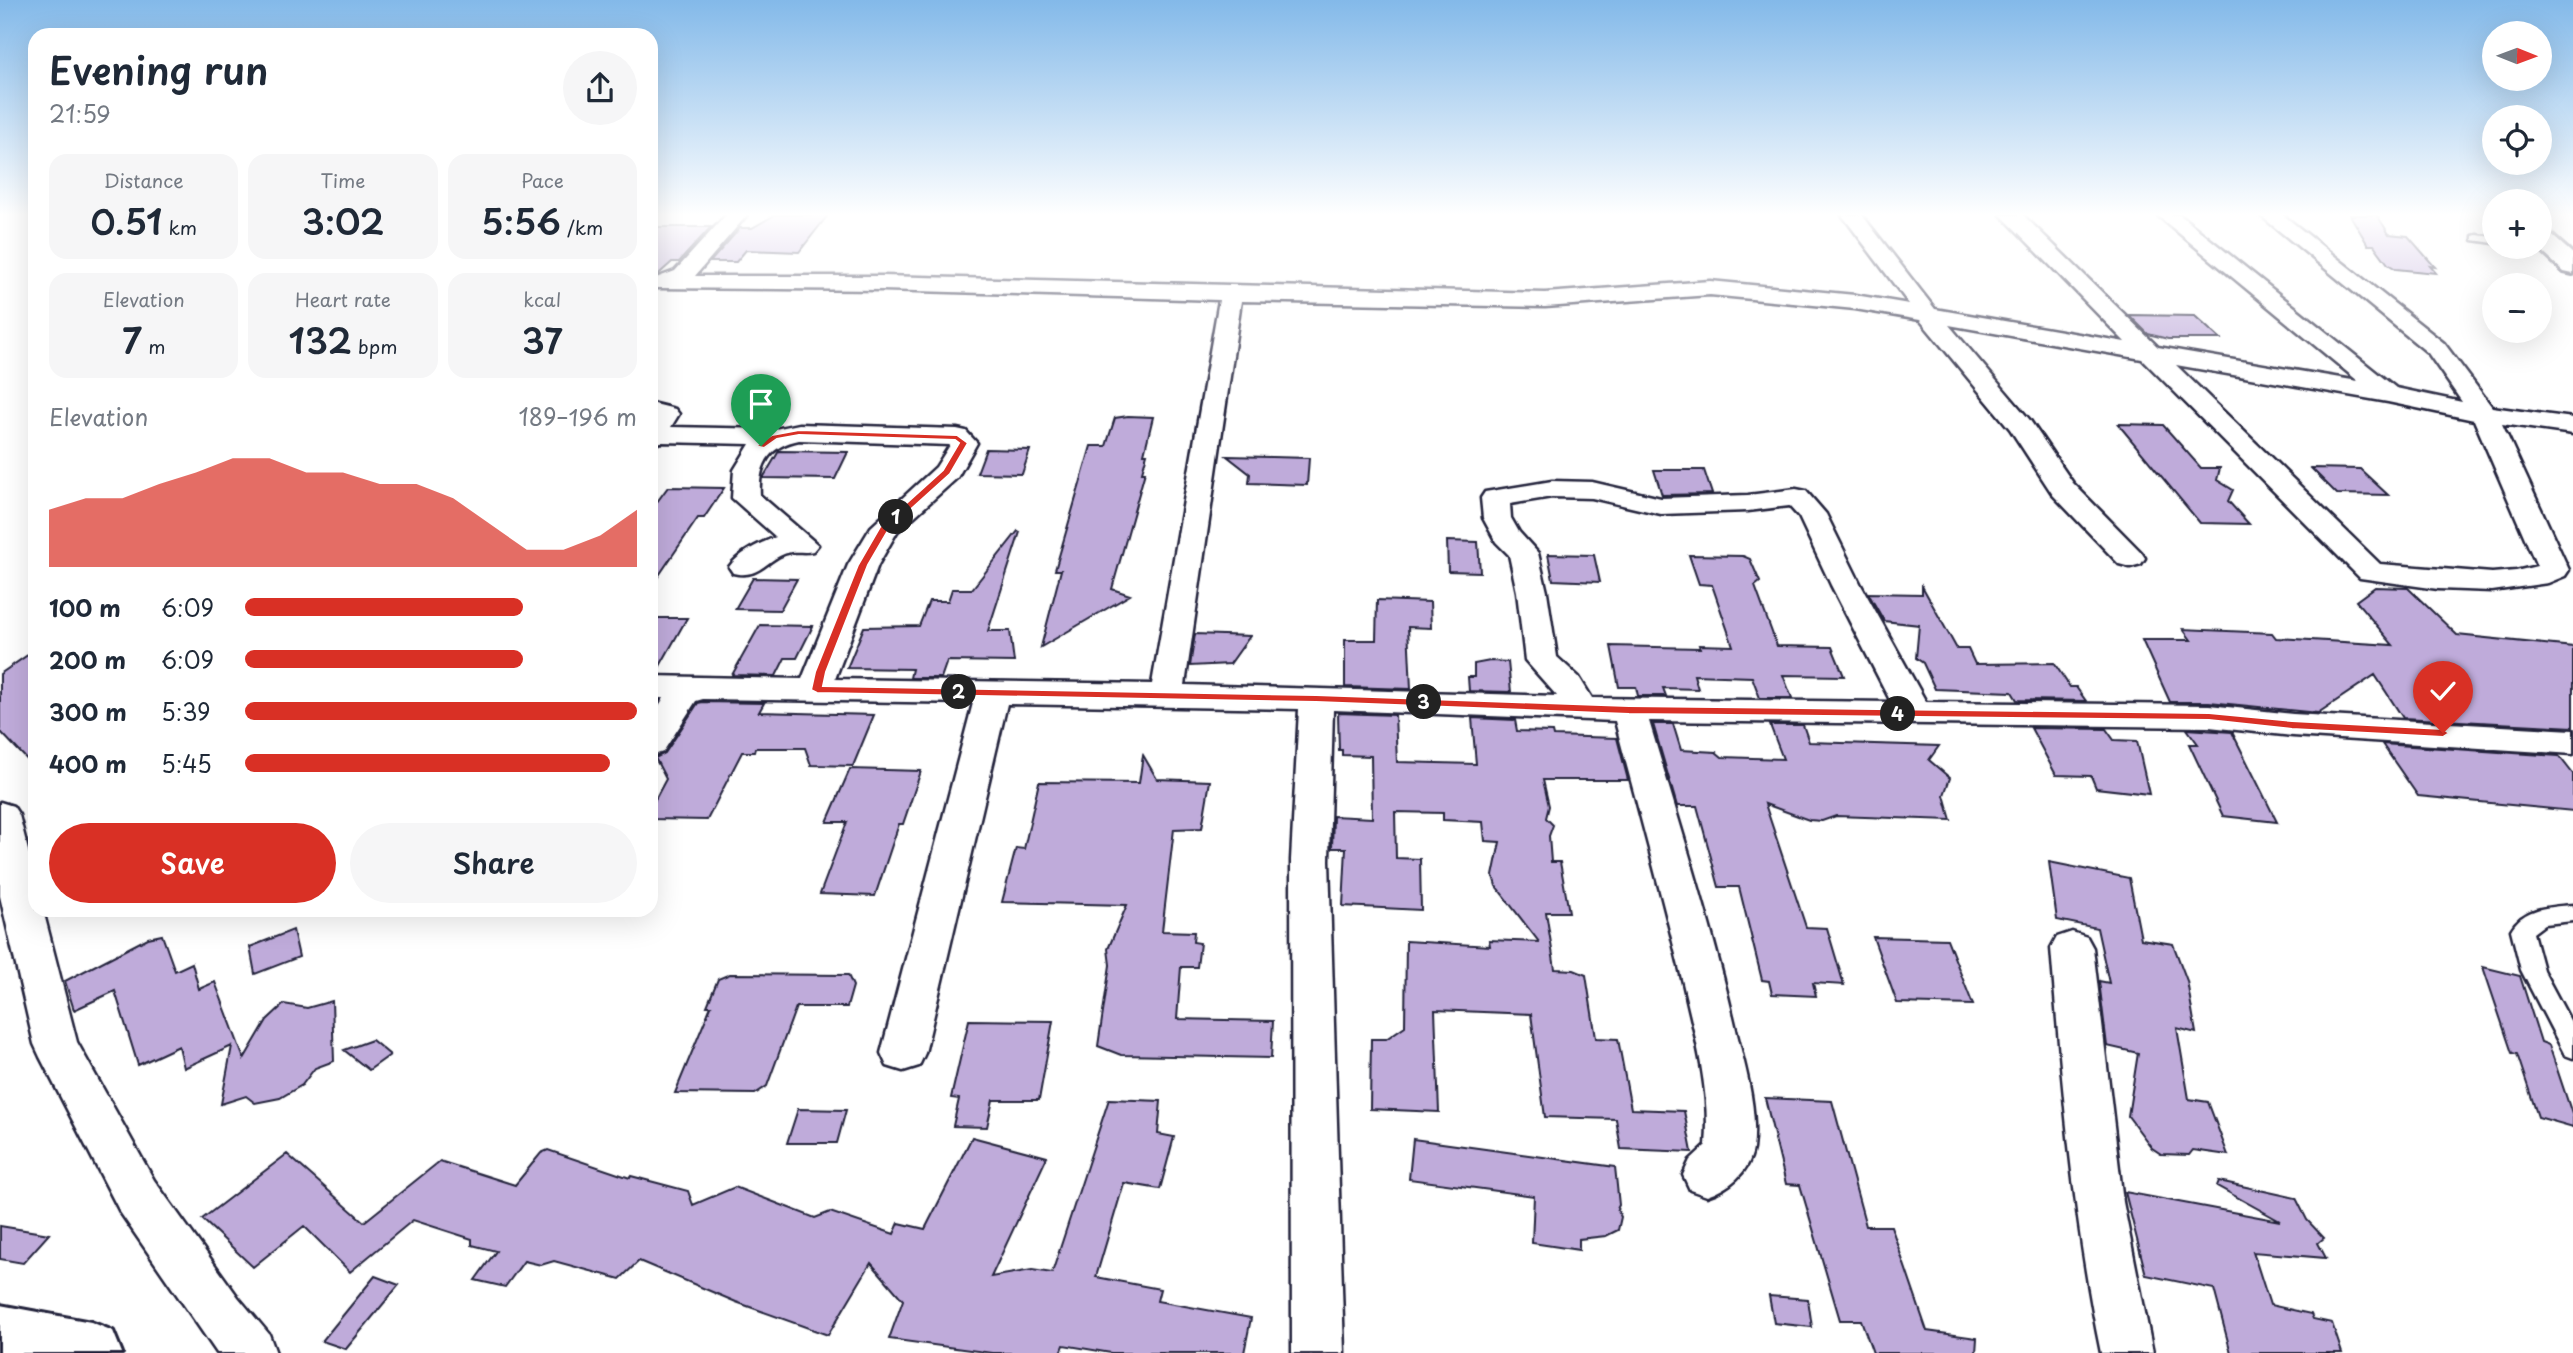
<!DOCTYPE html>
<html lang="en">
<head>
<meta charset="utf-8">
<style>
  :root { --surface:#fff; --page:#f6f6f7; --text:#1f2937; --muted:#747a83; --accent:#d93025 }
  body { margin:0; font-family:"Playpen Sans",sans-serif; background:var(--page); color:var(--text); height:100vh; display:flex; flex-direction:column; font-size:26px; white-space:nowrap }
  * { box-sizing:border-box; margin:0 }
  p { font-size:23px; color:var(--muted) }
  .icon { flex:none; width:38px; height:38px; fill:none; stroke:currentColor; stroke-width:2; stroke-linecap:round; stroke-linejoin:round }
  .map { position:relative; flex:1; overflow:hidden }
  .panel { position:absolute; left:28px; top:28px; width:630px; height:889px; display:flex; flex-direction:column; background:var(--surface); border-radius:21px; box-shadow:0 7px 28px #0002 }
  .panel>* { flex:none }
  .needle { width:46px; rotate:91deg }
  .tools { position:absolute; left:2482px; top:21px; display:grid; gap:14px }
  .tools a { display:grid; place-items:center; width:70px; height:70px; border-radius:50%; background:var(--surface); box-shadow:0 7px 28px #0002; font-size:35px }
  .pin { position:absolute; display:grid; place-items:center; width:60px; height:60px; color:#fff; margin:-72px -30px; border-radius:50% 50% 50% 0; rotate:-45deg; box-shadow:0 0 7px #0007 }
  .pin .icon { rotate:45deg }
  .km { position:absolute; width:35px; height:35px; margin:-18px; border-radius:50%; background:#222; color:#fff; font-size:19px; line-height:35px; text-align:center }
  .round { display:grid; place-items:center; flex:none; width:74px; height:74px; border-radius:37px; background:var(--page) }
  .overview { display:flex; align-items:center; justify-content:space-between; height:119px; padding:0 21px }
  h1 { font-size:38px; font-weight:600; line-height:52px }
  .metrics { display:grid; grid-template-columns:repeat(3,1fr); gap:10px; height:119px; padding:7px 21px }
  .metrics div { display:grid; align-content:center; border-radius:18px; background:var(--page); text-align:center }
  .metrics b { font-size:35px; font-weight:600 }
  .metrics small { font-size:19px; font-weight:400 }
  .metrics p { font-size:19px }
  .chart { height:196px; padding:14px 21px }
  .chart p { display:flex; justify-content:space-between }
  .chart svg { width:100%; height:126px; margin-top:7px; fill:var(--accent); opacity:.7 }
  .button { display:flex; gap:14px; margin-top:auto; padding:14px 21px }
  .button a { flex:1; height:80px; border-radius:42px; background:var(--accent); color:#fff; font-size:28px; font-weight:600; line-height:80px; text-align:center }
  .button a+a { background:var(--page); color:var(--text) }
  ul { padding:0 21px; list-style:none; font-size:23px }
  li { display:grid; grid-template-columns:112px 84px 1fr; align-items:center; height:52px }
  li i { height:18px; border-radius:9px; background:var(--accent) }
  .map>svg:first-child { display:block }
  .building { fill:#bfabda; stroke:#22223b; stroke-width:2 }
  .lines { fill:none; stroke-linecap:round; stroke-linejoin:round }
  .service-casing { stroke:#22223b; stroke-width:5 }
  .minor-casing { stroke:#22223b; stroke-width:5 }
  .tertiary-casing { stroke:#22223b; stroke-width:6 }
  .secondary-casing { stroke:#22223b; stroke-width:6 }
  .service { fill:#fff; fill-rule:evenodd }
  .minor { fill:#fff; fill-rule:evenodd }
  .tertiary { fill:#fff; fill-rule:evenodd }
  .secondary { fill:#fff; fill-rule:evenodd }
  .route { fill:#d93025; stroke:#fff; stroke-width:2 }
</style>
</head>
<body>
<div class="map">
<svg width="2573" height="1353" viewBox="0 0 2573 1353">
  <rect width="100%" height="100%" fill="#fff"/>
  <filter id="ink" filterUnits="userSpaceOnUse"><feTurbulence type="fractalNoise" baseFrequency=".0143" numOctaves="2"/><feDisplacementMap in="SourceGraphic" scale="14" xChannelSelector="R" yChannelSelector="G"/><feConvolveMatrix kernelMatrix="1 2 1 2 8 2 1 2 1" color-interpolation-filters="sRGB"/></filter>
  <g filter="url(#ink)">
    <path class="building" d="M 775,215 L 828,215 L 799,252 L 746,250 L 736,262 L 710,262 L 740,228 L 752,228 Z
      M 2350,215 L 2377,215 L 2389,234 L 2408,236 L 2435,267 L 2430,266 L 2436,273 L 2396,269 L 2388,264 L 2374,245 L 2368,245 Z
      M 651,227 L 711,227 L 679,262 L 672,262 L 651,281 Z
      M 2129,315 L 2195,316 L 2220,339 L 2168,339 L 2148,334 Z
      M 1128,416 L 1153,417 L 1144,454 L 1147,454 L 1142,472 L 1145,472 L 1112,589 L 1130,595 L 1041,647 L 1061,570 L 1055,570 L 1091,446 L 1106,446 L 1115,418 Z
      M 2118,424 L 2163,425 L 2201,468 L 2220,468 L 2217,480 L 2233,490 L 2228,501 L 2249,524 L 2200,523 Z
      M 986,449 L 1030,450 L 1022,474 L 977,473 Z
      M 779,451 L 848,452 L 835,479 L 763,478 Z
      M 1227,456 L 1309,458 L 1307,485 L 1249,483 L 1250,474 Z
      M 2311,468 L 2360,469 L 2388,495 L 2337,494 Z
      M 1654,470 L 1704,470 L 1712,494 L 1662,495 Z
      M 668,487 L 724,488 L 704,518 L 698,518 L 651,587 L 651,510 Z
      M 1018,531 L 1020,532 L 988,631 L 1010,631 L 1014,662 L 947,661 L 941,678 L 910,678 L 912,669 L 847,668 L 864,627 L 919,626 L 929,601 L 948,601 L 952,589 L 972,589 Z
      M 1447,541 L 1478,542 L 1480,572 L 1448,571 Z
      M 1548,554 L 1594,555 L 1600,582 L 1553,580 Z
      M 1689,555 L 1743,556 L 1750,559 L 1760,582 L 1755,586 L 1777,646 L 1832,647 L 1844,676 L 1783,675 L 1792,698 L 1760,698 L 1752,677 L 1694,675 L 1698,689 L 1663,688 L 1666,696 L 1638,696 L 1636,687 L 1619,687 L 1611,646 L 1700,648 L 1699,645 L 1733,646 L 1712,585 L 1699,584 Z
      M 753,578 L 797,579 L 780,610 L 735,609 Z
      M 1922,586 L 1957,649 L 1968,649 L 1975,664 L 2054,663 L 2070,687 L 2076,687 L 2086,701 L 2017,700 L 2012,692 L 1935,689 L 1923,663 L 1916,658 L 1919,625 L 1884,621 L 1868,593 L 1922,594 Z
      M 2375,587 L 2408,588 L 2457,635 L 2573,647 L 2573,727 L 2403,718 L 2375,675 L 2318,713 L 2209,702 L 2170,702 L 2142,640 L 2191,640 L 2183,629 L 2272,633 L 2276,638 L 2393,645 L 2356,601 Z
      M 1377,600 L 1430,602 L 1431,628 L 1408,627 L 1411,689 L 1345,687 L 1345,640 L 1376,640 Z
      M 651,618 L 687,618 L 656,673 L 651,673 Z
      M 760,625 L 813,626 L 797,658 L 785,658 L 776,676 L 732,675 Z
      M 1195,634 L 1250,636 L 1230,664 L 1190,666 Z
      M 35,650 L 35,768 L 0,731 L 0,674 Z
      M 1490,661 L 1508,662 L 1511,692 L 1469,691 L 1468,677 L 1474,677 L 1474,664 Z
      M 703,702 L 764,703 L 759,712 L 874,715 L 853,766 L 811,765 L 805,748 L 755,748 L 754,752 L 742,752 L 707,820 L 651,819 L 651,807 L 666,779 L 655,758 L 665,753 L 698,703 Z
      M 1338,713 L 1395,715 L 1397,762 L 1476,764 L 1472,718 L 1515,720 L 1517,731 L 1552,732 L 1553,736 L 1617,738 L 1628,780 L 1543,780 L 1549,806 L 1546,818 L 1553,825 L 1549,836 L 1551,862 L 1560,862 L 1569,912 L 1546,912 L 1555,969 L 1574,970 L 1586,975 L 1596,1038 L 1618,1039 L 1631,1109 L 1684,1111 L 1692,1152 L 1621,1149 L 1616,1119 L 1545,1117 L 1531,1014 L 1435,1010 L 1439,1112 L 1370,1109 L 1371,1039 L 1386,1039 L 1405,1026 L 1406,941 L 1490,946 L 1489,940 L 1539,942 L 1496,886 L 1493,876 L 1500,842 L 1485,841 L 1483,822 L 1443,820 L 1443,813 L 1395,812 L 1396,858 L 1420,859 L 1421,910 L 1343,906 L 1346,848 L 1332,848 L 1333,816 L 1372,818 L 1371,756 L 1342,755 L 1342,750 L 1339,750 Z
      M 1653,724 L 1673,724 L 1681,750 L 1716,752 L 1722,757 L 1783,759 L 1770,725 L 1803,725 L 1809,742 L 1939,746 L 1929,760 L 1950,778 L 1944,795 L 1951,820 L 1836,816 L 1822,821 L 1809,820 L 1765,804 L 1806,927 L 1827,928 L 1844,985 L 1813,983 L 1816,996 L 1772,994 L 1769,981 L 1762,980 L 1739,887 L 1719,887 L 1697,806 L 1677,806 Z
      M 2031,728 L 2106,729 L 2114,740 L 2137,741 L 2149,794 L 2096,788 L 2091,776 L 2056,775 Z
      M 2187,729 L 2232,732 L 2277,822 L 2223,816 L 2189,744 L 2198,744 Z
      M 2382,744 L 2559,756 L 2573,774 L 2573,811 L 2418,796 Z
      M 1143,755 L 1157,779 L 1210,781 L 1202,828 L 1174,829 L 1162,931 L 1194,932 L 1193,942 L 1200,943 L 1197,967 L 1181,967 L 1177,1019 L 1273,1021 L 1271,1058 L 1121,1055 L 1098,1046 L 1110,965 L 1108,949 L 1127,905 L 1002,902 L 1016,848 L 1024,849 L 1039,782 L 1139,783 Z
      M 850,769 L 921,771 L 903,824 L 899,824 L 875,896 L 820,894 L 847,822 L 827,822 Z
      M 2049,862 L 2129,878 L 2141,939 L 2173,944 L 2187,981 L 2196,1033 L 2177,1028 L 2189,1099 L 2208,1102 L 2228,1155 L 2193,1150 L 2189,1155 L 2161,1154 L 2152,1148 L 2128,1116 L 2138,1053 L 2107,1046 L 2099,981 L 2109,983 L 2097,928 L 2057,920 Z
      M 293,930 L 299,957 L 255,974 L 250,947 Z
      M 162,935 L 175,971 L 192,963 L 199,989 L 215,982 L 244,1059 L 267,1020 L 284,1004 L 307,1008 L 332,1001 L 334,1061 L 315,1068 L 302,1085 L 280,1098 L 255,1103 L 246,1096 L 221,1104 L 232,1046 L 184,1068 L 179,1046 L 138,1065 L 115,991 L 74,1010 L 65,981 L 148,938 Z
      M 1873,937 L 1947,939 L 1973,1005 L 1897,1003 Z
      M 2483,967 L 2520,976 L 2541,1042 L 2549,1045 L 2573,1117 L 2573,1127 L 2538,1117 L 2517,1054 L 2512,1053 Z
      M 730,974 L 848,975 L 853,986 L 847,1007 L 796,1007 L 767,1086 L 755,1094 L 675,1093 L 711,1006 L 707,1006 L 718,979 Z
      M 969,1020 L 1053,1021 L 1039,1100 L 993,1100 L 987,1127 L 953,1126 L 959,1099 L 951,1098 Z
      M 372,1040 L 390,1055 L 369,1070 L 344,1050 Z
      M 1765,1098 L 1832,1101 L 1866,1226 L 1891,1226 L 1927,1331 L 1977,1338 L 1976,1353 L 1873,1353 L 1861,1320 L 1840,1320 L 1800,1185 L 1786,1184 Z
      M 1109,1099 L 1161,1101 L 1158,1134 L 1174,1137 L 1160,1189 L 1124,1183 L 1096,1277 L 1160,1289 L 1157,1301 L 1251,1318 L 1244,1353 L 1111,1353 L 1064,1345 L 1061,1353 L 992,1353 L 889,1339 L 903,1300 L 871,1263 L 828,1335 L 736,1302 L 639,1261 L 620,1279 L 554,1261 L 541,1265 L 524,1261 L 505,1287 L 475,1280 L 496,1251 L 472,1245 L 472,1239 L 413,1220 L 350,1272 L 304,1226 L 253,1267 L 202,1219 L 287,1154 L 364,1222 L 440,1161 L 515,1185 L 541,1153 L 548,1150 L 630,1178 L 631,1176 L 688,1191 L 693,1205 L 735,1187 L 815,1218 L 830,1212 L 894,1234 L 899,1223 L 925,1229 L 972,1137 L 1047,1157 L 991,1277 L 1032,1270 L 1052,1273 Z
      M 798,1109 L 846,1110 L 837,1143 L 787,1143 Z
      M 1413,1139 L 1615,1167 L 1619,1205 L 1617,1209 L 1621,1217 L 1618,1230 L 1606,1236 L 1579,1239 L 1579,1250 L 1532,1243 L 1534,1196 L 1409,1179 Z
      M 2219,1181 L 2296,1198 L 2307,1220 L 2324,1238 L 2318,1243 L 2326,1258 L 2253,1252 L 2270,1305 L 2311,1314 L 2313,1319 L 2332,1323 L 2342,1353 L 2231,1353 L 2214,1289 L 2146,1275 L 2125,1192 L 2280,1221 L 2217,1186 Z
      M 0,1226 L 49,1234 L 23,1263 L 0,1259 Z
      M 375,1276 L 399,1285 L 346,1349 L 322,1341 Z
      M 1769,1296 L 1808,1299 L 1812,1327 L 1774,1323 Z"/>
    <g class="lines">
      <defs>
        <path id="service" d="M 2477,235 L 2494,237 L 2494,243 L 2473,240 L 2473,236 Z
          M 2573,905 L 2573,921 L 2545,924 L 2533,933 L 2543,970 L 2573,1026 L 2573,1058 L 2565,1055 L 2521,970 L 2511,930 C 2524,907 2550,907 2573,905 Z"/>
        <path id="minor" d="M 726,215 L 747,215 L 695,276 L 883,276 L 1545,293 L 1710,281 L 1855,295 L 1909,304 L 1842,215 L 1862,215 L 1935,309 L 2125,342 L 2001,215 L 2023,215 L 2158,347 L 2358,381 L 2157,215 L 2180,215 L 2396,388 L 2462,402 L 2428,353 L 2260,215 L 2283,215 L 2444,343 L 2492,407 L 2573,418 L 2573,434 L 2502,424 L 2569,570 L 2565,576 L 2548,583 L 2492,591 L 2438,589 L 2360,578 L 2142,359 L 1949,325 L 2029,419 L 2073,483 L 2141,552 L 2145,558 L 2141,564 L 2130,567 L 2119,564 L 2053,495 L 2010,429 L 1920,320 L 1855,309 L 1710,295 L 1545,307 L 1241,301 L 1185,685 L 1557,696 L 1525,660 L 1517,592 L 1509,555 L 1496,542 L 1483,518 L 1481,498 L 1485,492 L 1552,481 L 1592,482 L 1661,498 L 1748,495 L 1796,489 L 1806,491 L 1826,514 L 1861,585 L 1926,702 L 2209,705 L 2293,714 L 2573,730 L 2573,754 L 2293,736 L 2209,727 L 1649,721 C 1680,825 1713,928 1737,1034 C 1746,1070 1758,1111 1753,1149 C 1749,1173 1728,1189 1707,1196 L 1690,1190 L 1683,1175 L 1690,1160 L 1706,1145 C 1711,1092 1695,1035 1683,983 C 1662,895 1638,808 1615,721 L 1333,710 L 1329,860 L 1344,1353 L 1292,1353 L 1291,860 L 1299,709 L 1007,704 L 925,1053 L 919,1066 L 903,1071 L 887,1066 L 881,1053 L 973,703 L 703,699 L 696,701 L 663,752 L 651,756 L 651,717 L 664,698 L 651,698 L 651,676 L 802,679 L 848,565 L 871,527 L 936,467 L 950,445 L 799,440 C 769,446 758,465 760,495 L 818,545 L 813,551 C 805,553 799,551 791,552 C 767,556 762,580 733,573 L 729,567 C 739,553 760,543 776,537 L 732,498 L 734,470 L 750,444 L 661,442 L 651,445 L 651,403 L 675,409 L 679,414 L 671,427 L 775,429 L 799,424 L 957,429 L 966,431 L 977,443 L 957,478 L 897,532 L 878,565 L 835,679 L 1152,684 L 1219,300 L 883,290 L 656,288 L 653,283 L 656,278 L 675,271 ZM 2176,365 L 2388,402 L 2474,420 L 2537,566 L 2516,571 L 2492,573 L 2380,564 ZM 1552,497 L 1592,498 L 1661,514 L 1748,511 L 1789,506 L 1799,517 L 1831,585 L 1891,702 L 1592,698 L 1579,677 L 1557,657 L 1547,592 L 1538,553 L 1519,532 L 1511,518 L 1510,504 Z
          M 0,802 L 13,806 L 19,815 L 35,878 L 35,910 L 43,910 L 77,1042 L 154,1180 L 238,1297 L 269,1334 L 276,1353 L 217,1353 L 120,1212 L 40,1057 L 34,1044 L 0,896 Z
          M 2072,932 L 2087,937 L 2093,948 L 2123,1202 L 2153,1353 L 2101,1353 C 2073,1219 2062,1084 2051,948 L 2057,937 Z"/>
        <path id="tertiary" d="M 0,1305 L 91,1322 L 113,1331 L 122,1353 L 0,1353 Z"/>
        <path id="secondary" d="M 2539,229 L 2547,231 L 2573,254 L 2573,274 L 2564,272 L 2537,247 L 2539,247 Z"/>
      </defs>
      <use href="#service" class="service-casing"/>
      <use href="#minor" class="minor-casing"/>
      <use href="#tertiary" class="tertiary-casing"/>
      <use href="#secondary" class="secondary-casing"/>
      <use href="#service" class="service"/>
      <use href="#minor" class="minor"/>
      <use href="#tertiary" class="tertiary"/>
      <use href="#secondary" class="secondary"/>
    </g>
  </g>
  <linearGradient id="sky" x2="0" y2="1"><stop stop-color="#83b9e9"/><stop offset="0.53" stop-color="#fff"/><stop offset="1" stop-color="#fff" stop-opacity="0"/></linearGradient>
  <rect width="2573" height="405" fill="url(#sky)"/>
  <path class="route" d="M 799,430 L 957,435 L 968,443 L 950,474 L 889,529 L 868,565 L 826,672 L 823,686 L 1316,695 L 1629,706 L 2209,713 L 2292,721 L 2443,729 L 2449,733 L 2443,737 L 2292,729 L 2209,720 L 1629,714 L 1316,702 L 817,693 L 811,690 L 815,672 L 858,565 L 880,527 L 943,470 L 959,443 L 955,440 L 799,435 L 777,439 L 764,448 L 756,446 L 772,435 Z"/>
</svg>
<div class="tools">
<a><svg class="needle" viewBox="-14 -14 28 28"><path d="M0-13l5 13h-10z" fill="#e53935"/><path d="M0 13l5-13h-10z" fill="#747a83"/></svg></a>
<a><svg class="icon" aria-label="locate" viewBox="0 0 24 24"><circle cx="12" cy="12" r="6"/><path d="M12 2v4M12 18v4M2 12h4M18 12h4"/></svg></a>
<a>+</a>
<a>−</a>
</div>
<div class="pin" style="left:761px;top:446px;background:#1e9e55"><svg class="icon" aria-label="arrive" viewBox="0 0 24 24"><path d="M6 21V4h12l-3 4 3 4H6"/></svg></div>
<div class="pin" style="left:2443px;top:733px;background:#d93025"><svg class="icon" aria-label="check" viewBox="0 0 24 24"><path d="M5 12l5 5 9-10"/></svg></div>
<b class="km" style="left:896px;top:517px">1</b>
<b class="km" style="left:959px;top:692px">2</b>
<b class="km" style="left:1424px;top:702px">3</b>
<b class="km" style="left:1898px;top:714px">4</b>
<section class="panel">
<div class="overview"><div><h1>Evening run</h1><p>21:59</p></div><a class="round"><svg class="icon" aria-label="share" viewBox="0 0 24 24"><path d="M12 15V3M7 8l5-5 5 5M5 13v7h14v-7"/></svg></a></div>
<div class="metrics">
<div><p>Distance</p><b>0.51<small> km</small></b></div>
<div><p>Time</p><b>3:02</b></div>
<div><p>Pace</p><b>5:56<small> /km</small></b></div>
</div>
<div class="metrics">
<div><p>Elevation</p><b>7<small> m</small></b></div>
<div><p>Heart rate</p><b>132<small> bpm</small></b></div>
<div><p>kcal</p><b>37</b></div>
</div>
<div class="chart"><p><span>Elevation</span>189–196 m</p>
<svg viewBox="0 0 160 44" preserveAspectRatio="none"><path d="M0 44V24L10 20L20 20L30 15L40 11L50 6L60 6L70 11L80 11L90 15L100 15L110 20L120 29L130 38L140 38L150 33L160 24V44z"/></svg>
</div>
<ul>
<li><b>100 m</b>6:09<i style="width:71%"></i></li>
<li><b>200 m</b>6:09<i style="width:71%"></i></li>
<li><b>300 m</b>5:39<i style="width:100%"></i></li>
<li><b>400 m</b>5:45<i style="width:93%"></i></li>
</ul>
<div class="button"><a>Save</a><a>Share</a></div>
</section>
</div>
</body>
</html>
